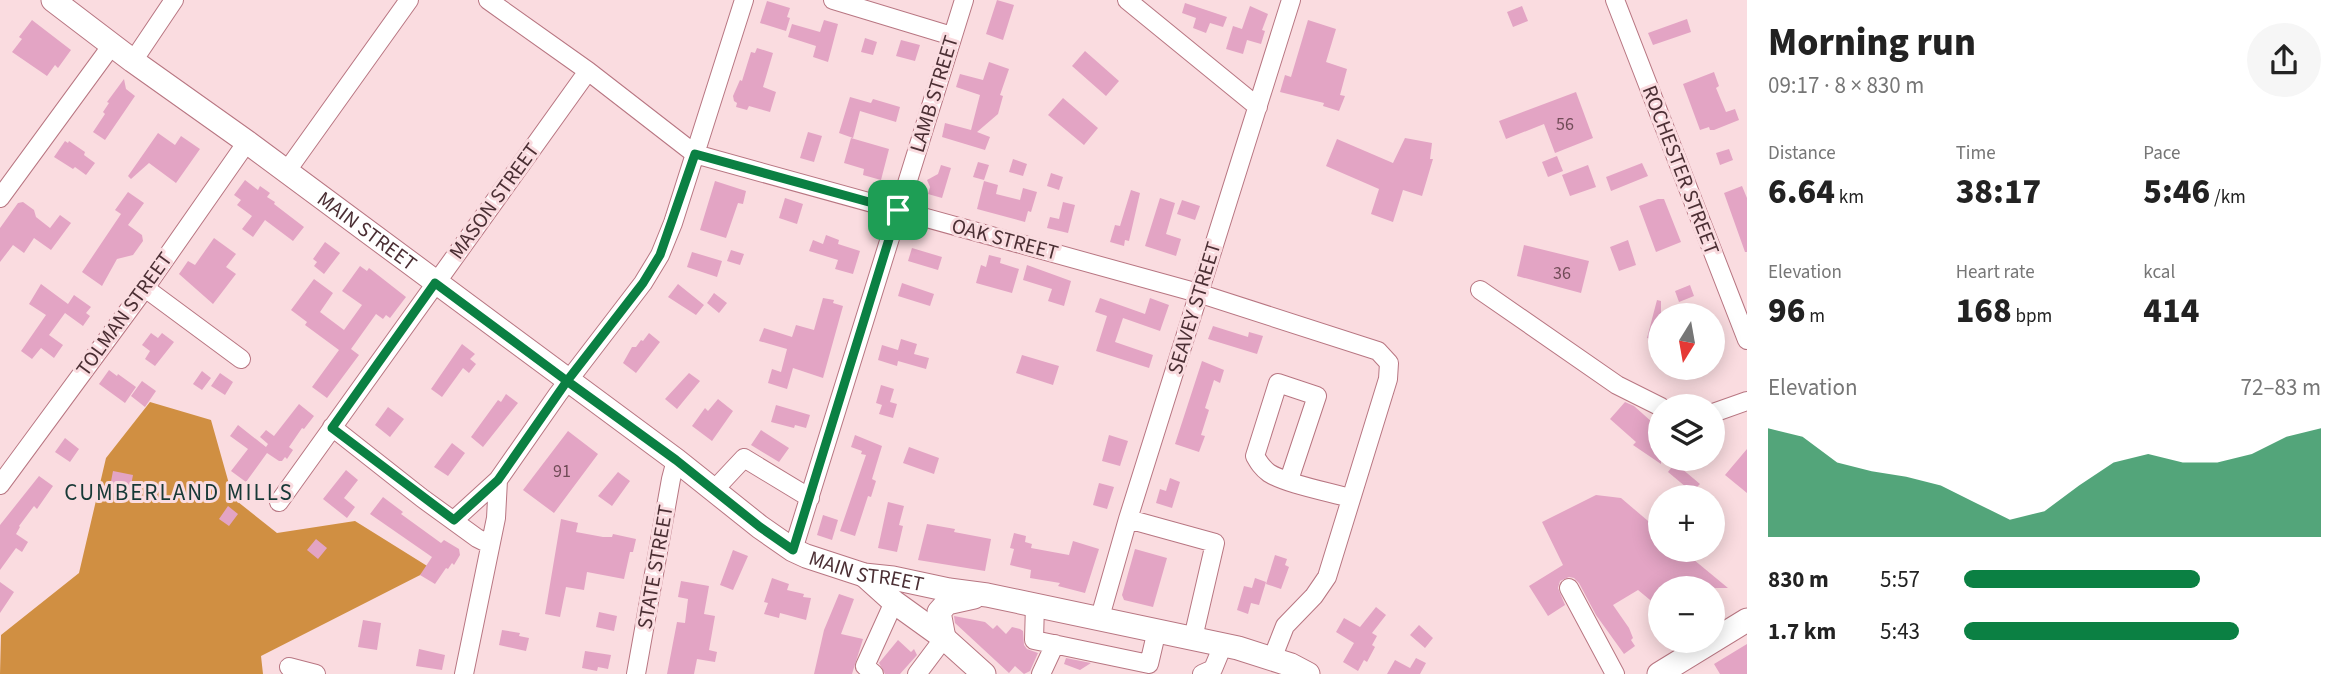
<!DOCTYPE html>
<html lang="en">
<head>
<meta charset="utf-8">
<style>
  :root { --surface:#fff; --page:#f6f6f6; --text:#222; --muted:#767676; --accent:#0b8043 }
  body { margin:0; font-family:"Source Sans 3",sans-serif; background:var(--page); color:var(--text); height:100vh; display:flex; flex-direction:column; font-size:26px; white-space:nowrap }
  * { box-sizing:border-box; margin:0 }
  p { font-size:23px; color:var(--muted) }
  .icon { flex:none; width:38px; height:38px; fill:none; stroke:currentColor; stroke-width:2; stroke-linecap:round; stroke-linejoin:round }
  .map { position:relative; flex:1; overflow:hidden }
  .side { display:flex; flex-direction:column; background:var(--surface); width:595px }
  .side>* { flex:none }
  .needle { width:46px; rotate:191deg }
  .controls { position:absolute; left:1648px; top:303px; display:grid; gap:14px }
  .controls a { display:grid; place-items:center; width:77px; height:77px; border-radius:50%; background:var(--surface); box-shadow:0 4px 18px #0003; font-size:35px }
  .pin { position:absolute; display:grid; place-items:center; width:60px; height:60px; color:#fff; margin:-30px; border-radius:14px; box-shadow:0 4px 10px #0006 }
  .round { display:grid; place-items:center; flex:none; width:74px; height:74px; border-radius:37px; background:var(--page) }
  .summary { display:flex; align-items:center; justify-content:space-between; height:119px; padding:0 21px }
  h1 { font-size:38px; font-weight:800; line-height:52px }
  .figures { display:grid; grid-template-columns:repeat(3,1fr); gap:10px; height:119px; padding:7px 21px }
  .figures div { display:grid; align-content:center }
  .figures b { font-size:35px; font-weight:800 }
  .figures small { font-size:19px; font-weight:400 }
  .figures p { font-size:19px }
  .chart { height:196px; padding:14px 21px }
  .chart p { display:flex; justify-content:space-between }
  .chart svg { width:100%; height:126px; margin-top:7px; fill:var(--accent); opacity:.7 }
  ul { padding:0 21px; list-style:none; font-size:23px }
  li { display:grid; grid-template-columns:112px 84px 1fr; align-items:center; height:52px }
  li i { height:18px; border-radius:9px; background:var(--accent) }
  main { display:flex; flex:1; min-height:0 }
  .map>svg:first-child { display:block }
  .forest { fill:#d08f42 }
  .building { fill:#e3a4c4 }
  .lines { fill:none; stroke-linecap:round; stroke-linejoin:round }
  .minor-casing { stroke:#b87682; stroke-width:20 }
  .major-casing { stroke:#b87682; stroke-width:25 }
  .minor { stroke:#fff; stroke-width:18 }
  .major { stroke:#fff; stroke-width:23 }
  .route-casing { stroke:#fff; stroke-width:14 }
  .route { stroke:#0b8043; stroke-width:9 }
  .labels { text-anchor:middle; stroke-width:6; stroke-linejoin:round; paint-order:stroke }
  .number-label { font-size:18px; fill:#714c58 }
  .street-label { font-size:21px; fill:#4b2f34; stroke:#fadce0 }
  .neighbourhood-label { font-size:23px; letter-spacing:2px; fill:#173936; stroke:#fadce0 }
</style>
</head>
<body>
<main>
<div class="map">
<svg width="1747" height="674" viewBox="0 0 1747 674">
  <rect width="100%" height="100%" fill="#fadce0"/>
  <path class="forest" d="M 150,402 L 211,420 L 233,498 L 277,533 L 355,521 L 432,569 L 261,656 L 263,674 L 0,674 L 1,635 L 79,573 L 106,458 Z"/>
  <path class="building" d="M 997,0 L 1014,5 L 1003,40 L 986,34 Z
    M 767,1 L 790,8 L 787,17 L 790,18 L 786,31 L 760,23 Z
    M 1185,3 L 1227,17 L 1223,27 L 1210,23 L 1206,33 L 1193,28 L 1196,18 L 1182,13 Z
    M 1250,6 L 1268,14 L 1262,30 L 1265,31 L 1261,44 L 1247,40 L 1243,54 L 1226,49 L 1233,26 L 1242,29 Z
    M 1522,6 L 1528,21 L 1513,27 L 1507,12 Z
    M 1687,19 L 1691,32 L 1653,45 L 1648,33 Z
    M 32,20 L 71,50 L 58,68 L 55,65 L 47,76 L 12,52 L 22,39 L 19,37 Z
    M 824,20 L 838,24 L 828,62 L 813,57 L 816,46 L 788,37 L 792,24 L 820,32 Z
    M 1308,20 L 1336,29 L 1326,62 L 1347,69 L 1340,95 L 1345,96 L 1339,111 L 1323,106 L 1324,103 L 1280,92 L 1285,75 L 1291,77 Z
    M 865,38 L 877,42 L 873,55 L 861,52 Z
    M 901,40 L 920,45 L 915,61 L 896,56 Z
    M 757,48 L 773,53 L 763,87 L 776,92 L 770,112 L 749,106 L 747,110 L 736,107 L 737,103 L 734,101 L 733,96 L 740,80 L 742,81 L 751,52 L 755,53 Z
    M 1085,51 L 1119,81 L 1106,96 L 1072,66 Z
    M 989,62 L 1009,69 L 1000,95 L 1003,96 L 998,114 L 977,132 L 990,137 L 985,150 L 942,137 L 945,123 L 971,130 L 980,95 L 956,87 L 960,74 L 983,80 Z
    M 1714,72 L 1719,86 L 1716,88 L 1726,112 L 1735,109 L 1739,120 L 1714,130 L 1710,130 L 1709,127 L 1700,130 L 1683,84 Z
    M 124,79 L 126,89 L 135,96 L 105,140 L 93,132 L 105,114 L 103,112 L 109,103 L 107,102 Z
    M 1576,92 L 1593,138 L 1555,153 L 1544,124 L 1506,139 L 1499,121 Z
    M 850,97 L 871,103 L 873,99 L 900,107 L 896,122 L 860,111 L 853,138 L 839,133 Z
    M 1063,98 L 1098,128 L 1084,145 L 1048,115 Z
    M 808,132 L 822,136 L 814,162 L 800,158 Z
    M 158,133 L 175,145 L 181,136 L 200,149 L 176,183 L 149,163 L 131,179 L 128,176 Z
    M 851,138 L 889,149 L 881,180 L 863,175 L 864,169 L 844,163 Z
    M 1405,138 L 1432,143 L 1430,159 L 1433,159 L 1422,196 L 1403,190 L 1393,222 L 1371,214 L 1379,189 L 1326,166 L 1337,139 L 1393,163 Z
    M 65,141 L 68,143 L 69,141 L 85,152 L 84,155 L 95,163 L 86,175 L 75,167 L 73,169 L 54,157 Z
    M 1729,149 L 1733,160 L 1720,165 L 1716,153 Z
    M 1557,156 L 1563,171 L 1548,177 L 1542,162 Z
    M 1013,159 L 1027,164 L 1023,176 L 1009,172 Z
    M 978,162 L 989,165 L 984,180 L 973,177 Z
    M 1642,163 L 1648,176 L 1611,191 L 1606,177 Z
    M 941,165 L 951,168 L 942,198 L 928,194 L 930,187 L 927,180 L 938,174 Z
    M 1588,165 L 1596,187 L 1570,196 L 1562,175 Z
    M 1051,173 L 1063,177 L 1059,190 L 1047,186 Z
    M 245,180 L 258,190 L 260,186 L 270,193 L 267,197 L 275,202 L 274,204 L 304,227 L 293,241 L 265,220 L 253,237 L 242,229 L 252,216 L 237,205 L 241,200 L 234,195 Z
    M 715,181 L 746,191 L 743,204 L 738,203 L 726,238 L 700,230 Z
    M 984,181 L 998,185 L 996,194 L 1020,200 L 1023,188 L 1037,192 L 1031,212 L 1028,211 L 1025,222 L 977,209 Z
    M 1742,186 L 1747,198 L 1747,252 L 1745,252 L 1724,193 Z
    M 1131,190 L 1140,193 L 1129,241 L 1125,240 L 1124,246 L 1110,242 L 1115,225 L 1120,226 Z
    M 128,192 L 144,203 L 128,225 L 142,235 L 143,241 L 133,255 L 117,259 L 102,286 L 82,272 L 121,214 L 115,210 Z
    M 785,198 L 803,204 L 797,224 L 779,218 Z
    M 1160,198 L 1175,203 L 1166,234 L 1181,239 L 1176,256 L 1145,246 Z
    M 1658,199 L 1664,199 L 1681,242 L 1656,252 L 1639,206 Z
    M 1182,200 L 1200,206 L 1195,220 L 1177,214 Z
    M 23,202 L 34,210 L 36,217 L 50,228 L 60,215 L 71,223 L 51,250 L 34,238 L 24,253 L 13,245 L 0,262 L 0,228 L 18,203 Z
    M 1063,202 L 1075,205 L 1068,233 L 1047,228 L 1050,217 L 1059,219 Z
    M 826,235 L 839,240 L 838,244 L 860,251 L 853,274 L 835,269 L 838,260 L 809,251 L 813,240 L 823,244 Z
    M 214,238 L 236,254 L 226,267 L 236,274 L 213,304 L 179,274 L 188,261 L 195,265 Z
    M 1628,240 L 1636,265 L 1619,271 L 1610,247 Z
    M 325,242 L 340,253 L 324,274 L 314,266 L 317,262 L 313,259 Z
    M 1524,245 L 1589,261 L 1581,293 L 1517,276 Z
    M 912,248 L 942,257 L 938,270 L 908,261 Z
    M 731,250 L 744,254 L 740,265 L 727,261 Z
    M 692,252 L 722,261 L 717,277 L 687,267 Z
    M 989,255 L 1001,258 L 1000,263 L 1019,269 L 1012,293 L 976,283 L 981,265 L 986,267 Z
    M 1027,265 L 1071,281 L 1064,306 L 1048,301 L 1052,289 L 1023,280 Z
    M 360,266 L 367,271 L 369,268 L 406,297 L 390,318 L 386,315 L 383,319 L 376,314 L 351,349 L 359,355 L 327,398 L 312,387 L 339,350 L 305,325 L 307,322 L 291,310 L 314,279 L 333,293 L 320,312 L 344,330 L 362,305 L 342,291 Z
    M 902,283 L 934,294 L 930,306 L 898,296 Z
    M 41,284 L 68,304 L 74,295 L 91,307 L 86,313 L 90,316 L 83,326 L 65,313 L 49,335 L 63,345 L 54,358 L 41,348 L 32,359 L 21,351 L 46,315 L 29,304 Z
    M 678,284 L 704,305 L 696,315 L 668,297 Z
    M 1690,285 L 1694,296 L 1679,302 L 1675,291 Z
    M 714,293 L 727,303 L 719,313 L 707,303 Z
    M 823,298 L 834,300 L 833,303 L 843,306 L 823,378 L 793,368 L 787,389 L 768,383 L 772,369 L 781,372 L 787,349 L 759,341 L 764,328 L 792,337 L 796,325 L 814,330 Z
    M 1100,298 L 1145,314 L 1150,298 L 1169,305 L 1160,331 L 1123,318 L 1115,342 L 1153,355 L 1149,368 L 1096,351 L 1107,316 L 1095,312 Z
    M 1657,300 L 1661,301 L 1661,342 L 1647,338 Z
    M 1213,326 L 1248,337 L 1249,332 L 1263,336 L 1257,354 L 1208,339 Z
    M 151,333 L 158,338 L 162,333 L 174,342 L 155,366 L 145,359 L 150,351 L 142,345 Z
    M 649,333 L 660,342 L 636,373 L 623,363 L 632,347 L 636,347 L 641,340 L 643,341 Z
    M 901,339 L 917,344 L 914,354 L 929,358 L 926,369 L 898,361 L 897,366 L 878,360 L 882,345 L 898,350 Z
    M 462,344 L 475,354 L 470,359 L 476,364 L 469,373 L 463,368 L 442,397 L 431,389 Z
    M 1022,355 L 1059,366 L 1053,385 L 1016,373 Z
    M 1202,361 L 1224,370 L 1220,383 L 1214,380 L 1205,408 L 1209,410 L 1201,435 L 1205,436 L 1199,452 L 1175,444 Z
    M 109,370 L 117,376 L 118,374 L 136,387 L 125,403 L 99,384 Z
    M 202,371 L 211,378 L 202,390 L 193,384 Z
    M 220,373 L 233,382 L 225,395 L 211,386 Z
    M 689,373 L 700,381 L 677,409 L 665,399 Z
    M 142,381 L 156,391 L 145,407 L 131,396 Z
    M 881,385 L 894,389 L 890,402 L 897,404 L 893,418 L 879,414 L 882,405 L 876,403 Z
    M 506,394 L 518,403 L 483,447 L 471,437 L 498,400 L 501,402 Z
    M 718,399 L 733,411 L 712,441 L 692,426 L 705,408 L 708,411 Z
    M 1625,402 L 1634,406 L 1661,430 L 1661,464 L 1633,445 L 1636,442 L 1610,419 Z
    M 299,404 L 314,416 L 304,429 L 302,428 L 289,447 L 293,450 L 287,459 L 285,457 L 282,461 L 279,461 L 267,453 L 246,482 L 231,471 L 248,449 L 230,436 L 238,425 L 266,447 L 268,444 L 260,437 L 266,430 L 274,436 Z
    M 776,405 L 810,415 L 806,428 L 795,425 L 794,428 L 771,422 Z
    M 388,407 L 404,419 L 390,437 L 375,425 Z
    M 761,430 L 789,448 L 779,462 L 751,445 Z
    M 568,431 L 598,454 L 554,513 L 523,490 Z
    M 855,435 L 882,446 L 872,479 L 876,481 L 871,497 L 868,496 L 855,536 L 840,531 L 866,455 L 861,454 L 862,451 L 851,447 Z
    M 1109,435 L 1128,441 L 1120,466 L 1102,461 Z
    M 65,438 L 79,449 L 70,462 L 55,452 Z
    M 452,443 L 465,453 L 448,476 L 434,467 Z
    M 909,447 L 939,458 L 934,474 L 903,463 Z
    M 1747,449 L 1747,493 L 1725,475 Z
    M 1675,463 L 1700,484 L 1692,492 L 1668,472 Z
    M 346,470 L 358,480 L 344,498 L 355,507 L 347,518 L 323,499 Z
    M 113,471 L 133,475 L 129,496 L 109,492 Z
    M 618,472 L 630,481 L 612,506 L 598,496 Z
    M 39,476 L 53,486 L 37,509 L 34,506 L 19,526 L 20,527 L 16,534 L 28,542 L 22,552 L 16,548 L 0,570 L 0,525 Z
    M 1170,478 L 1180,482 L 1172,508 L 1156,503 L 1160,489 L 1166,491 Z
    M 1099,483 L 1114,487 L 1107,509 L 1093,505 Z
    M 1596,495 L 1621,498 L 1661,532 L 1661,550 L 1682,550 L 1728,588 L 1661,588 L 1661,609 L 1638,590 L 1613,605 L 1629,628 L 1633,638 L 1631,640 L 1635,646 L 1624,654 L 1596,615 L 1579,583 L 1574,578 L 1569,577 L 1560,581 L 1558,588 L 1565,605 L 1548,616 L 1529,586 L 1563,565 L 1542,522 Z
    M 383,497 L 403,512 L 401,514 L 441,543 L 444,540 L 459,549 L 460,555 L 454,565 L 452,563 L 448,569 L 446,568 L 435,584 L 420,575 L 432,557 L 370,514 Z
    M 888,502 L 904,506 L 899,525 L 903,526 L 897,552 L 878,548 Z
    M 228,506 L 238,514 L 229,526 L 219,519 Z
    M 823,515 L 838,520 L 832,540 L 817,535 Z
    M 561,519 L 578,523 L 576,532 L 603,537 L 612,537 L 613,534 L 636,539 L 633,552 L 630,552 L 624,579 L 587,572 L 584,590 L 566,587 L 560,617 L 545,614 Z
    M 927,524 L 955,529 L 954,532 L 991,539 L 985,571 L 918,560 Z
    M 1014,533 L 1026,536 L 1025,542 L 1032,544 L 1031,548 L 1069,555 L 1073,541 L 1099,549 L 1085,593 L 1058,586 L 1060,583 L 1030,578 L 1031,570 L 1010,565 L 1014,549 L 1010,548 Z
    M 316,539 L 327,548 L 318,559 L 307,550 Z
    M 1135,549 L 1167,558 L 1153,607 L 1124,600 L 1122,595 Z
    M 733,550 L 748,556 L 733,590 L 720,585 Z
    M 1275,555 L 1287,559 L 1285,565 L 1289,567 L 1281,589 L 1266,584 Z
    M 772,578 L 789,584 L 787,590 L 804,594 L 803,597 L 811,598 L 806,620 L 780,613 L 779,618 L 764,614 L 768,603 L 764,602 Z
    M 1255,578 L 1266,582 L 1259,605 L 1251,603 L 1248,614 L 1237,610 L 1244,586 L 1252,588 Z
    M 681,581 L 709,586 L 704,614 L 715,616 L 709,650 L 717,652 L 715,662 L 697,659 L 694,674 L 667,674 L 677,622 L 685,623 L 688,599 L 678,597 Z
    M 0,582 L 14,592 L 0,613 Z
    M 839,594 L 854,599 L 841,634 L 863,639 L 852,674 L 814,674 L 824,630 Z
    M 1376,607 L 1386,615 L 1372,633 L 1377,636 L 1372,645 L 1375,647 L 1367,662 L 1364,660 L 1358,671 L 1343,662 L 1354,643 L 1336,632 L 1344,618 L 1360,627 Z
    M 599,612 L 617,616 L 614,631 L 596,627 Z
    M 954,616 L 985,622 L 993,629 L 997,625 L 1006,634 L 1012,627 L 1020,629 L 1023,631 L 1024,645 L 1027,649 L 1038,653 L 1030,671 L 1024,674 L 1015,666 L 1009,673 L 955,623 Z
    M 363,620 L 381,623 L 377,650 L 358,647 Z
    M 1419,625 L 1433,638 L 1425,648 L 1410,635 Z
    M 502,630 L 520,633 L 519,636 L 529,638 L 526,651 L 499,645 Z
    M 898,640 L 911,652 L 914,649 L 917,655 L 900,674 L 885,674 L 879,663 Z
    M 1747,644 L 1747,674 L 1720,674 L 1714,664 Z
    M 419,649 L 445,655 L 442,670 L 416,666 Z
    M 585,651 L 611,655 L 608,669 L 598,667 L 597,671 L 582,668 Z
    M 1066,658 L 1091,663 L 1080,670 L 1064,664 Z
    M 1416,658 L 1426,663 L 1420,674 L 1387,674 L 1395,660 L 1410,668 Z"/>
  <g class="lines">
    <defs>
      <path id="minor" d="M 488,0 L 588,71 L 695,154 L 1198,293 L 1378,351 L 1389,363 L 1388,379 L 1327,577 L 1314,596 L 1285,626 L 1272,659
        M 833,0 L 952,36
        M 1127,0 L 1258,107
        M 1615,0 L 1747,340
        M 133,61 L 174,0
        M 286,172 L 409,0
        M 0,198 L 112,45
        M 145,288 L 241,359
        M 1480,290 L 1617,385 L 1661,407
        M 1713,413 L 1747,401
        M 332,427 L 422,498 L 477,538 L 489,544
        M 1289,480 L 1317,396 L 1278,383 L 1255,456 C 1259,463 1262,468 1269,473 C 1286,484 1329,492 1350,498
        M 0,485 L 145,288 L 247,142
        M 714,490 L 744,458 L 810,498
        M 279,502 L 588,71
        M 1128,519 L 1215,543 L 1193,638
        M 454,520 L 498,480
        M 793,550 L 964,0
        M 1569,588 L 1615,674
        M 1035,605 L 1034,640 L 1149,664 L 1157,630
        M 1100,617 L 1128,519 L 1291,0
        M 289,667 L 316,674
        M 464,674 L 496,518 L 498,480 L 558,394 L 643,283 L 660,255 L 673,223 L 744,0
        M 636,674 L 671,479 L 676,460
        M 874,674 L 865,666 L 894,602
        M 917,674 L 944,638
        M 1041,674 L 1055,644
        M 1202,674 L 1213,669 L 1223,645"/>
      <g id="major">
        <path id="s1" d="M 53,0 L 133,61 L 247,142 L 676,460 L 760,527 L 793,550 L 806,556 L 864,575 L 893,578 L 949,590 L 987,595 L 1238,648 L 1291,665 L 1308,674"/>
        <path d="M 864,575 L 894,602 L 944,638 L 984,674"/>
        <path d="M 944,638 L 939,612 L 947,603 L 974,597"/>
        <path d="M 1659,674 L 1747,620"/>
      </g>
    </defs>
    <use href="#minor" class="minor-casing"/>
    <use href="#major" class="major-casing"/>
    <use href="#minor" class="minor"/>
    <use href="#major" class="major"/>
  </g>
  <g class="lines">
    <defs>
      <path id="route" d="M 898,210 L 695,154 L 660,255 L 643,283 L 567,381 L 435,283 L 332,428 L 454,520 L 498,480 L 567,381 L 676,460 L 760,527 L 793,550 L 898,210"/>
    </defs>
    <use href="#route" class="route-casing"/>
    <use href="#route" class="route"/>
  </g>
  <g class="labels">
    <g class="number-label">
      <text x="1565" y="130">56</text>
      <text x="1562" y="279">36</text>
      <text x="562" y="477">91</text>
    </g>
    <g class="street-label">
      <text transform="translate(934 94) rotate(-73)" y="7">LAMB STREET</text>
      <text transform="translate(1681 170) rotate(69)" y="7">ROCHESTER STREET</text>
      <text transform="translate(494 201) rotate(-54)" y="7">MASON STREET</text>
      <text dy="7" stroke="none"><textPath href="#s1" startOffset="390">MAIN STREET</textPath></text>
      <text transform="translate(1005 239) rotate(15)" y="7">OAK STREET</text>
      <text transform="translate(1194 308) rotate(-73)" y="7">SEAVEY STREET</text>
      <text transform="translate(124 314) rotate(-54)" y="7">TOLMAN STREET</text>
      <text transform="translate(655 567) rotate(-80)" y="7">STATE STREET</text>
      <text dy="7" stroke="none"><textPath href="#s1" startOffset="999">MAIN STREET</textPath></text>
    </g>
    <g class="neighbourhood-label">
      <text x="179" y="500">CUMBERLAND MILLS</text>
    </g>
  </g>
</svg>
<div class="controls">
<a><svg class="needle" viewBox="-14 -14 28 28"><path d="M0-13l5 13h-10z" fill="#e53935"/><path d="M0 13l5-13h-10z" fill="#767676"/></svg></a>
<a><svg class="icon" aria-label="layers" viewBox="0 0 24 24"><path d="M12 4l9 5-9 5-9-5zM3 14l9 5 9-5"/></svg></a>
<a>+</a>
<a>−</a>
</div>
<div class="pin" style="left:898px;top:210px;background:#1e9e55"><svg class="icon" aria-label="arrive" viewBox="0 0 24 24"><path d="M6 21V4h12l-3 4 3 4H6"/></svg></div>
</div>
<section class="side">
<div class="summary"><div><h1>Morning run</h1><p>09:17 · 8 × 830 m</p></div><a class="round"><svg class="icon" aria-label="share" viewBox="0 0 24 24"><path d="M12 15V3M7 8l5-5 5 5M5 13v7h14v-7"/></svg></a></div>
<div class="figures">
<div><p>Distance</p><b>6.64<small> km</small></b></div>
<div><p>Time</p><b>38:17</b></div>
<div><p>Pace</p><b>5:46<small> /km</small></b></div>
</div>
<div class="figures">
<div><p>Elevation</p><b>96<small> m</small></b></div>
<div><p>Heart rate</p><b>168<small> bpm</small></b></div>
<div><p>kcal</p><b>414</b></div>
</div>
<div class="chart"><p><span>Elevation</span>72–83 m</p>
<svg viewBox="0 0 160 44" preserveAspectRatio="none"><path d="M0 44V6L10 9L20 18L30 21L40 23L50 26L60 32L70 38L80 35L90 26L100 18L110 15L120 18L130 18L140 15L150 9L160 6V44z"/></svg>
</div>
<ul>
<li><b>830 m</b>5:57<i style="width:66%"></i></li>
<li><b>1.7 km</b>5:43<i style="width:77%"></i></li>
</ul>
</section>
</main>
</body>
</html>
